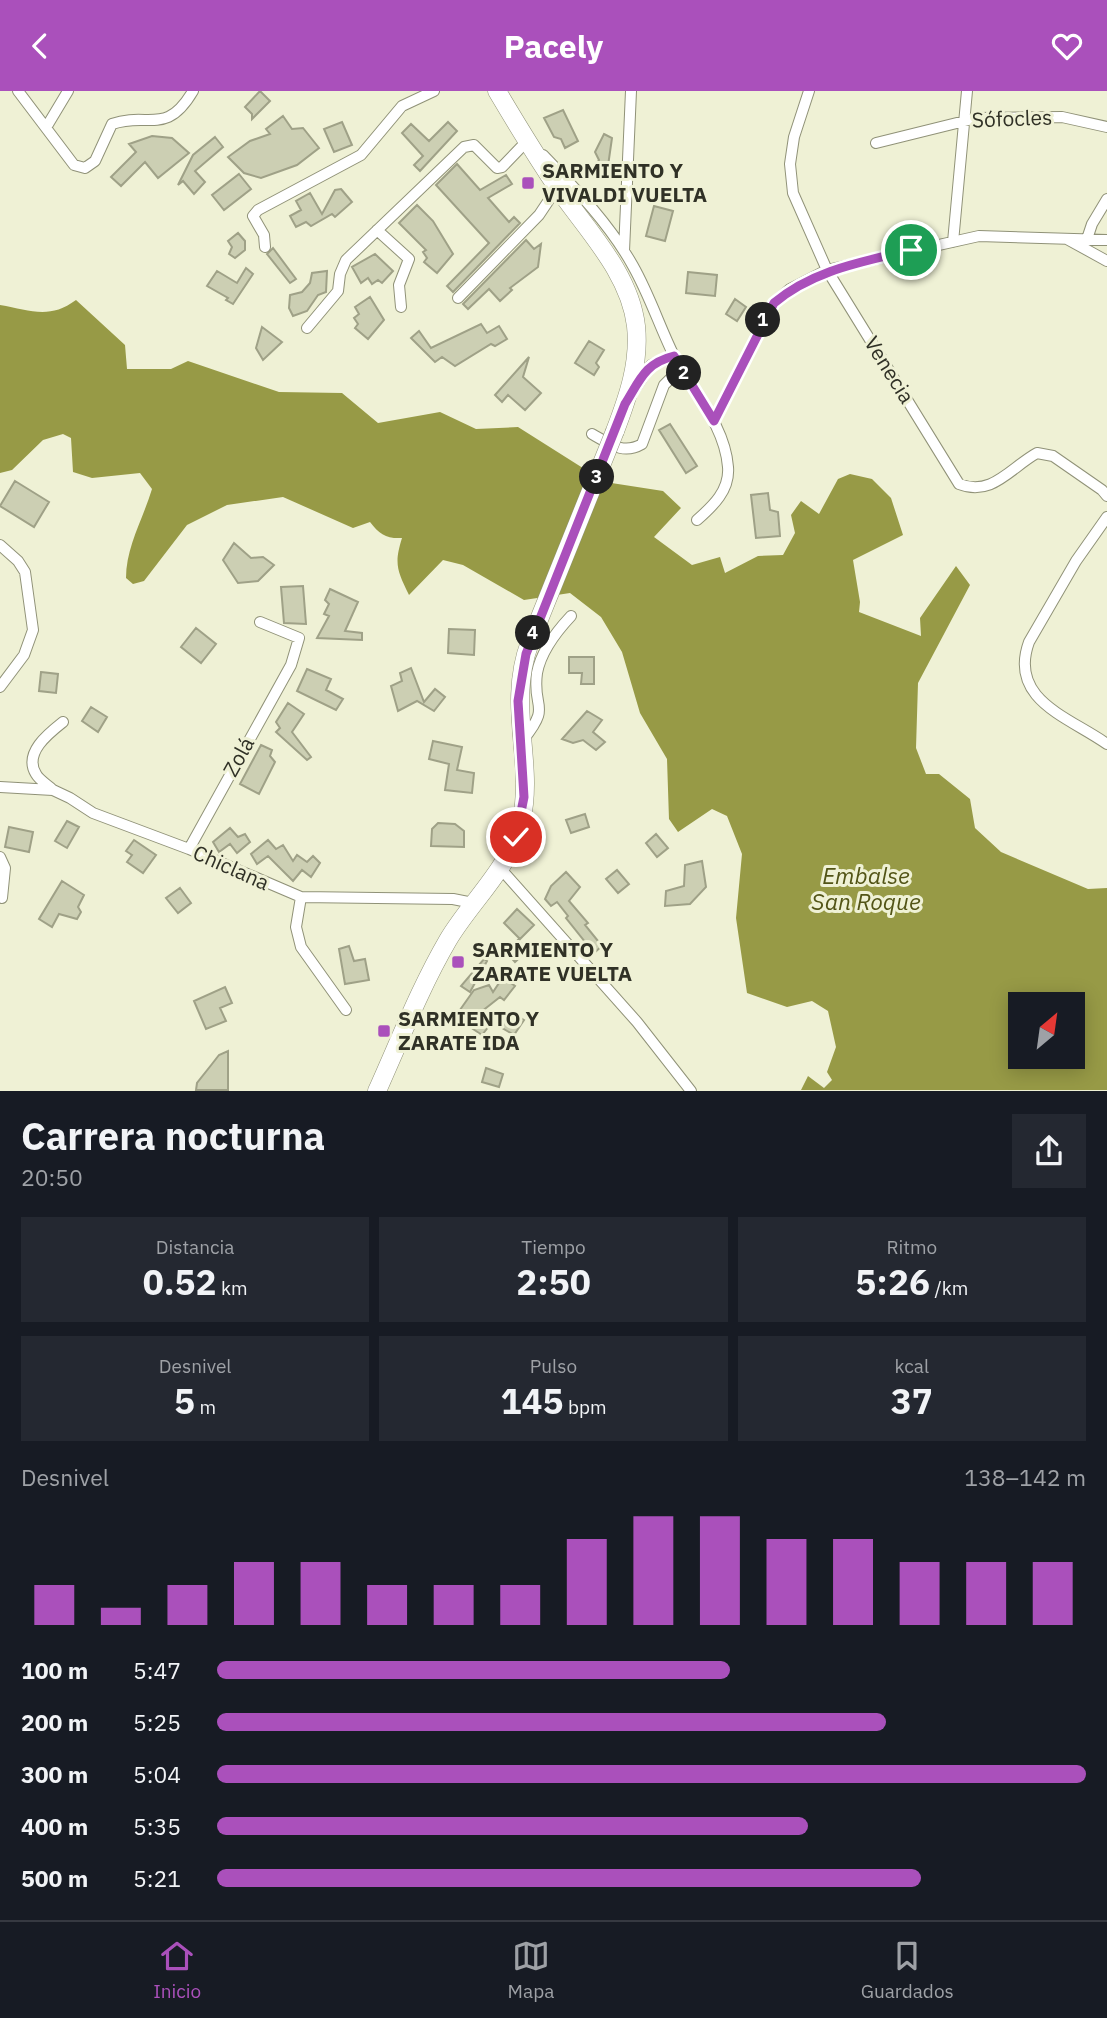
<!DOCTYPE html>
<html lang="es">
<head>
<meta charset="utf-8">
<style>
  :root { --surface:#171b24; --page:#242831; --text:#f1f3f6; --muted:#9ea1a6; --line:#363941; --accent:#aa50bb }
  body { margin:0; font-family:"IBM Plex Sans",sans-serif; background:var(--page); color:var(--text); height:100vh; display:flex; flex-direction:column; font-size:26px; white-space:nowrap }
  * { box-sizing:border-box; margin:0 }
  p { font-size:23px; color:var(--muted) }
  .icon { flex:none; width:38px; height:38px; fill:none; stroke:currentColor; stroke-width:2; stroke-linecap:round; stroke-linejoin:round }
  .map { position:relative; height:1000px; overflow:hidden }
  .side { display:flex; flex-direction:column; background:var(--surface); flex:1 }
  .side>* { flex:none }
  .needle { width:46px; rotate:29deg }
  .controls { position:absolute; left:1008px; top:901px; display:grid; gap:14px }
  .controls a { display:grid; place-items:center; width:77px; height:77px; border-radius:0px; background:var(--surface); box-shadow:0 4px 18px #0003; font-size:35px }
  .pin { position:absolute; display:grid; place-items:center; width:60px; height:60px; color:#fff; margin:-30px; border:4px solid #fff; border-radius:50%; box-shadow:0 2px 7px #0007 }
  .km { position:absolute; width:35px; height:35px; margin:-18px; border-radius:50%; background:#222; color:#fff; font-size:19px; line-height:35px; text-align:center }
  .round { display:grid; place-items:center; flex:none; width:74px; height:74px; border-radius:0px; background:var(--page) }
  .headline { display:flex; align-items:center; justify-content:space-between; height:119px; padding:0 21px }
  h1 { font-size:38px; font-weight:700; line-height:52px }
  .figures { display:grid; grid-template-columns:repeat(3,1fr); gap:10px; height:119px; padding:7px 21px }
  .figures div { display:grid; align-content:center; border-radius:0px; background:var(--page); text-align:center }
  .figures b { font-size:35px; font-weight:700 }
  .figures small { font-size:19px; font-weight:400 }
  .figures p { font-size:19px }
  .chart { height:196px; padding:14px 21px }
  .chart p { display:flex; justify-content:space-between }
  .chart svg { width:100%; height:126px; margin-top:7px; stroke:var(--accent); stroke-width:6 }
  ul { padding:0 21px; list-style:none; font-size:23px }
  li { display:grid; grid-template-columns:112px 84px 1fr; align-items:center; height:52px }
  li i { height:18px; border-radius:9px; background:var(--accent) }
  header { display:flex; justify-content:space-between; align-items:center; height:91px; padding:0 21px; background:var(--accent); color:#fff; font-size:32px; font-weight:700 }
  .tabs { display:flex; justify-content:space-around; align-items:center; height:98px; border-top:2px solid var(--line); background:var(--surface); font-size:19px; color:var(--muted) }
  .tabs a { display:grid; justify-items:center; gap:4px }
  .tabs .on { color:var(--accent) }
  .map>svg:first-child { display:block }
  .water { fill:#979a46; fill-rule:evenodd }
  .building { fill:#cccfb3; stroke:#9fa187; stroke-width:2 }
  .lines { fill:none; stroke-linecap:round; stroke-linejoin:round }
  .minor-casing { stroke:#909278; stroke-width:12 }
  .primary-casing { stroke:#909278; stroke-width:19 }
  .minor { stroke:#fff; stroke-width:10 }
  .primary { stroke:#fff; stroke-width:18 }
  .primary-bridge-casing { stroke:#909278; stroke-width:19; stroke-linecap:butt }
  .primary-bridge { stroke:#fff; stroke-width:18 }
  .route-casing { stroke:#fff; stroke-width:14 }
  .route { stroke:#aa50bb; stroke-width:9 }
  .poi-dot { fill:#aa50bb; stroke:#eff1d5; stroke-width:2.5 }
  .labels { text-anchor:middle; stroke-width:6; stroke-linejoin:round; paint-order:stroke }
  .street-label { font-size:21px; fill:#303126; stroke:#eff1d5 }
  .poi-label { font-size:21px; font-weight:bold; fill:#303126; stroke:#eff1d5; text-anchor:start }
  .water-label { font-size:23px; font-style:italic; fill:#525416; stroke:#eff1d5 }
</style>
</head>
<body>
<header><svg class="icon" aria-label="back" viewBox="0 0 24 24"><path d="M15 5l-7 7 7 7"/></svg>Pacely<svg class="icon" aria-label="heart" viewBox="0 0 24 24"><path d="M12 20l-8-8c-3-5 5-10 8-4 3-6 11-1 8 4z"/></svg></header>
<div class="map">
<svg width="1107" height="1000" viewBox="0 0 1107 1000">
  <rect width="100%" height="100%" fill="#eff1d5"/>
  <path class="water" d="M 76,209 L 125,254 L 127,278 L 171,278 L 188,270 L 279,301 L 342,302 L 378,332 L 440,321 L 476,338 L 518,336 L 605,391 L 663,400 L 681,417 L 654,446 L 692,474 L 720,466 L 725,482 L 758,465 L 783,464 L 795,442 L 791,424 L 801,410 L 819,423 L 838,388 L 850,383 L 872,388 L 891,407 L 903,444 L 853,469 L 860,511 L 859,521 L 921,545 L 920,527 L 956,475 L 970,494 L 918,592 L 916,657 L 926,683 L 939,683 L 970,708 L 975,737 L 1001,761 L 1088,798 L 1107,797 L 1107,999 L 801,999 L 808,985 L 824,997 L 832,989 L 827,981 L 836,956 L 828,920 L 812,910 L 787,916 L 747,902 L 736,827 L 742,763 L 727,725 L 712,718 L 678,741 L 669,728 L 667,668 L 640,622 L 622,561 L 601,526 L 570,502 L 524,509 L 463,474 L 443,469 L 409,504 C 397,479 394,473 402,447 C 387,448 379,443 370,431 L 353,437 L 283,406 L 227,414 L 187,434 L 144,490 L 133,493 L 126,487 C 126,456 143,428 152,398 L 140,382 L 92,387 L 73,381 L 71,347 L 63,343 L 43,349 L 12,379 L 0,382 L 0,214 C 30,219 49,229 76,209 ZM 1020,914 L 1073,914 L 1073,966 L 1020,966 Z"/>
  <path class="building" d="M 260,0 L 270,10 L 252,28 L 252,23 L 245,16 Z
    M 563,19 L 578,50 L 565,57 L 561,48 L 554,46 L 544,27 Z
    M 283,25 L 292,38 L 303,37 L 319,57 L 297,74 L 261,87 L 244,82 L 228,66 L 250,50 L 270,43 L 266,38 Z
    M 342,31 L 352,54 L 334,61 L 324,38 Z
    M 448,31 L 457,40 L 420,80 L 414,74 L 423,65 L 402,42 L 411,33 L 429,50 Z
    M 604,43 L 612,47 L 607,82 L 596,74 L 599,69 L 595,61 Z
    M 152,45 L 172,47 L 189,62 L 158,87 L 145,71 L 121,95 L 111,86 L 136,61 L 129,53 Z
    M 215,46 L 223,56 L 195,80 L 205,91 L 194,103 L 183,90 L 178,94 L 193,64 Z
    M 457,73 L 480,99 L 506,84 L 512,93 L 488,107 L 509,131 L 514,126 L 520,132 L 453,201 L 447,195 L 489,152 L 436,94 Z
    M 239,83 L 251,98 L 224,119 L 212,104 Z
    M 341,98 L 352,111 L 335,126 L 332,123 L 311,135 L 306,131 L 296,136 L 290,125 L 301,119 L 296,110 L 310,102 L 322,123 L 335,99 Z
    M 417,114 L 433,130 L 453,163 L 437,182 L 424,171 L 427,167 L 423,161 L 426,159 L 399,132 Z
    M 654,115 L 673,120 L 665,150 L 646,145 Z
    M 238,142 L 245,150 L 245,159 L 235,167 L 229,163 L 232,156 L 228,150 Z
    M 526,149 L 534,158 L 541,153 L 538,176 L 510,197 L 512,199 L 500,210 L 489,198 L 468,218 L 463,213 Z
    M 273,157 L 296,188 L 290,192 L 267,163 Z
    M 375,163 L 393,180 L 382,192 L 378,189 L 372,193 L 368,187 L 361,192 L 352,176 Z
    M 246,177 L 253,183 L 233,213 L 226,209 L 228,207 L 207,195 L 217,180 L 237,192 Z
    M 327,180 L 326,201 L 318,204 L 307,220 L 293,225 L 289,217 L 290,204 L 302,201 L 310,192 L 312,182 Z
    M 688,181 L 717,184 L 715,205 L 686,202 Z
    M 370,206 L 384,229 L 368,248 L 355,237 L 358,233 L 354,227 L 359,223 L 355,216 Z
    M 735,208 L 746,216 L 737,230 L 726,223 Z
    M 481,233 L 487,242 L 499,235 L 507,248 L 495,255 L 491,253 L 455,275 L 442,266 L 435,271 L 411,247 L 419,240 L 431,257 Z
    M 262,236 L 282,251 L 263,269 L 256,257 Z
    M 589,250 L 604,259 L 596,272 L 599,276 L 594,284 L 575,272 Z
    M 529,266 L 523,286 L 541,302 L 525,319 L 508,304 L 502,311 L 495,304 Z
    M 670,333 L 697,375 L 686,382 L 659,339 Z
    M 15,390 L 49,411 L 34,436 L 0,415 Z
    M 768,402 L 770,419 L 778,421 L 780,445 L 756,447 L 751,404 Z
    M 234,452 L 251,467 L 263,466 L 274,474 L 258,490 L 238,492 L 223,469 Z
    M 303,495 L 306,533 L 284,532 L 281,496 Z
    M 330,498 L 358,511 L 345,540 L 362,542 L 362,549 L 317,547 L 329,525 L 324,523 L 329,513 L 325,509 Z
    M 196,537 L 216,553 L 201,572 L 181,556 Z
    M 449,538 L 475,539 L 474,564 L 448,562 Z
    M 569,566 L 594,566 L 594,593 L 581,593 L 582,582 L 569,582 Z
    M 411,577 L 424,611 L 435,598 L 445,606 L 434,620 L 417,610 L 398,620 L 391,595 L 402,590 L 400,582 Z
    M 307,578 L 331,588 L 326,599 L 343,608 L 336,619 L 297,600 Z
    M 41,581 L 58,583 L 56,602 L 39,600 Z
    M 288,612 L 304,623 L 292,641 L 311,666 L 307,669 L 276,641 L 280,637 L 276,631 Z
    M 91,616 L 107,626 L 98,641 L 82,630 Z
    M 587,620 L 602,629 L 593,641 L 605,651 L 596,659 L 583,649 L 573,652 L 562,648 Z
    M 433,650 L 462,656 L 457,679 L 474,682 L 472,702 L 445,699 L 449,673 L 429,668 Z
    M 261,654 L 272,659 L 270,665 L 275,671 L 259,703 L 240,693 Z
    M 585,723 L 589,736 L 571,742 L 566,729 Z
    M 67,730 L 79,736 L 67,757 L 55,750 Z
    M 438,732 L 455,733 L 464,740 L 464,756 L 431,755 L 432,738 Z
    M 9,736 L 33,741 L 29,761 L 5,756 Z
    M 230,737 L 238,746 L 245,743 L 250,751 L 237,762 L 230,753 L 219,761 L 213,751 Z
    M 656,743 L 668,757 L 657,766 L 646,752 Z
    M 134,749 L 156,764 L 143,782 L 127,771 L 132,764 L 126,760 Z
    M 268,749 L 276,758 L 283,754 L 293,770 L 297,764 L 307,771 L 313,765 L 320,772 L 311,786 L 302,779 L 293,790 L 268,765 L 257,773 L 251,763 Z
    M 702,770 L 706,796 L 690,813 L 665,815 L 666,800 L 684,795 L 685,774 Z
    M 617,779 L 629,793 L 618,802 L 606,788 Z
    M 566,781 L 580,796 L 569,810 L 588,832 L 585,834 L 602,855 L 594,862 L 566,827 L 568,825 L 557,811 L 551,815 L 545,808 L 551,795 Z
    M 62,790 L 84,804 L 78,816 L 81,821 L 77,828 L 59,823 L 52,836 L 39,828 Z
    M 180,797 L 191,812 L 178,822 L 166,807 Z
    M 517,818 L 534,834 L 520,848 L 504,832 Z
    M 518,849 L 528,859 L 515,871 L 506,861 Z
    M 349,855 L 354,870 L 365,868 L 369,889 L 345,893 L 339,858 Z
    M 484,868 L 487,870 L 470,901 L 461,895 Z
    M 503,886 L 515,895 L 504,909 L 500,906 L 481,921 L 493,930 L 482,944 L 455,926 L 474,899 L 489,894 L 493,901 Z
    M 225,896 L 232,912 L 220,917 L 226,930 L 206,938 L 194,910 Z
    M 512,922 L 524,929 L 514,944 L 502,937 Z
    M 228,960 L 228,999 L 196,999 L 197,992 L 212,973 L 219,964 Z
    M 486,977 L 503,983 L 499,996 L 482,991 Z"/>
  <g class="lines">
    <defs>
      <path id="minor" d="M 18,0 L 74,74 L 85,77 L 95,70 L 112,33 C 148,20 166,46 193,0
        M 809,0 L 794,46 L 790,73 L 793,102 L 827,179 L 959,393 C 992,406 1010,377 1037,362 L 1053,365 L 1102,399 L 1107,405
        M 47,35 L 68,0
        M 876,52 L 977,27 L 1062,26 L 1107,36
        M 543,64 C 575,97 611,135 633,175 C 650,205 660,237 675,267 C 694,302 725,335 728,376 C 730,399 713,415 697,429
        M 377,139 L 409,168 L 399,194 L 401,216
        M 1067,148 L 1107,170
        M 1087,148 L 1092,133 L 1107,108
        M 953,151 L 967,0
        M 265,156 L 264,144 L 253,125 L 258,119 L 361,64 L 402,15 L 434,0
        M 624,160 L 631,0
        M 458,207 L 539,124 L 557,97
        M 307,237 L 338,200 L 340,183 L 346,169 L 464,56 L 474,54 L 497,77 L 502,76 L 527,50
        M 634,299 L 651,274 L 674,265
        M 714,330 L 774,212 L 790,198 L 827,179 L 979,145 L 1107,149
        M 592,343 C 610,353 623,364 642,353 L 664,294 L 681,277
        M 1107,426 L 1076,470 L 1029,551 C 1008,609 1069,626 1107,653
        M 0,454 L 18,470 L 25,481 L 33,539 L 24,564 L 0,596
        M 523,649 C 552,613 532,619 537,582 C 541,560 556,541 571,525
        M 0,696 L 53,699 L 70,707 L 93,722 L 189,758 L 301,806 L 453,808 L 473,812
        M 53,699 C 48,694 39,689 36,683 C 23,662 49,642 63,631
        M 189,758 L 291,574 L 299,547 L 260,531
        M 0,766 L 5,777 L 2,807
        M 500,777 L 637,931 L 691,1000
        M 301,806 L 296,836 L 301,856 L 346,919"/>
      <path id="primary" d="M 497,0 C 516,32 536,65 557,96 C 586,138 630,182 636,235 C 640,272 628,306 615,340
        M 377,1000 C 400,949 420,897 448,849 C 471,810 510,777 521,731 C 535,671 506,615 530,551"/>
    </defs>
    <use href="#minor" class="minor-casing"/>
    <use href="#primary" class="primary-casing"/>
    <use href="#minor" class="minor"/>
    <use href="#primary" class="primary"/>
    <defs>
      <path id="primary-bridge" d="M 530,551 L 615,340"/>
    </defs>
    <use href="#primary-bridge" class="primary-bridge-casing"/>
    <use href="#primary-bridge" class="primary-bridge"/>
  </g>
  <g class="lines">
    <defs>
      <path id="route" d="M 516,746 L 524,706 L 518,610 L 526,563 L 625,313 C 640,289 645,272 674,265 L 714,330 L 774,212 C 813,179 862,171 911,159"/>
    </defs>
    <use href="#route" class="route-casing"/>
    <use href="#route" class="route"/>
  </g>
  <g class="poi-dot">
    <rect x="521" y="85" width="14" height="14" rx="3.5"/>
    <rect x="451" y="864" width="14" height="14" rx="3.5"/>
    <rect x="377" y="933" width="14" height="14" rx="3.5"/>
  </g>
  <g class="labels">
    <g class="street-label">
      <text transform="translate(1012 28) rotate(-2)" y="7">Sófocles</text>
      <text transform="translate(889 279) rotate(58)" y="7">Venecia</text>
      <text transform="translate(239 666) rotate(-61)" y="7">Zolá</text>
      <text transform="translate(231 777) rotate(24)" y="7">Chiclana</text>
    </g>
    <g class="poi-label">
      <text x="542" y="87">SARMIENTO Y<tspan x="542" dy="24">VIVALDI VUELTA</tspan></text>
      <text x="472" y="866">SARMIENTO Y<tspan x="472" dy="24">ZARATE VUELTA</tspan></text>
      <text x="398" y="935">SARMIENTO Y<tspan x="398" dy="24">ZARATE IDA</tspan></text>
    </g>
    <g class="water-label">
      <text x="866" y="793">Embalse<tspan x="866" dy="26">San Roque</tspan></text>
    </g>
  </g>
</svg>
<div class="controls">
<a><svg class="needle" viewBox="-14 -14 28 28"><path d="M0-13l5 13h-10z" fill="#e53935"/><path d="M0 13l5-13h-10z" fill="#9ea1a6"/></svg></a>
</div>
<div class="pin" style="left:911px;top:159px;background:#1e9e55"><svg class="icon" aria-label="arrive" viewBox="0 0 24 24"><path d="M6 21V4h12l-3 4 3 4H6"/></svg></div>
<div class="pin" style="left:516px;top:746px;background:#d93025"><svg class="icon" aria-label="check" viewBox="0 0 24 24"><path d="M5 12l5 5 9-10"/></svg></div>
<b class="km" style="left:763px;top:229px">1</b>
<b class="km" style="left:684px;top:282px">2</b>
<b class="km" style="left:597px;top:386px">3</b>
<b class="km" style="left:533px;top:542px">4</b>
</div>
<section class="side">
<div class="headline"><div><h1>Carrera nocturna</h1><p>20:50</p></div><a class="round"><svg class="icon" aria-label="share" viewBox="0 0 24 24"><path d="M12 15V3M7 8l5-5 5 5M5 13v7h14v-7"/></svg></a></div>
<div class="figures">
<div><p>Distancia</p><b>0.52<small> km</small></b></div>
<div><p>Tiempo</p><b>2:50</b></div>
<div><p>Ritmo</p><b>5:26<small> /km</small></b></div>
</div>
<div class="figures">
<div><p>Desnivel</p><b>5<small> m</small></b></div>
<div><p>Pulso</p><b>145<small> bpm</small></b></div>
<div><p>kcal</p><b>37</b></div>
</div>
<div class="chart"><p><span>Desnivel</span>138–142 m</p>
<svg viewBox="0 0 160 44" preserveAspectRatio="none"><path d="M5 44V30M15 44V38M25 44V30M35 44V22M45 44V22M55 44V30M65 44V30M75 44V30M85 44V14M95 44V6M105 44V6M115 44V14M125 44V14M135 44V22M145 44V22M155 44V22"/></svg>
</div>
<ul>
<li><b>100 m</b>5:47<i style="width:59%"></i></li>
<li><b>200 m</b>5:25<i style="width:77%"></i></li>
<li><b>300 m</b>5:04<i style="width:100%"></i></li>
<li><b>400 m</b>5:35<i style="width:68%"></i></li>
<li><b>500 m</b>5:21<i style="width:81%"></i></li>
</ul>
</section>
<nav class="tabs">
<a class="on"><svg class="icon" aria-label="home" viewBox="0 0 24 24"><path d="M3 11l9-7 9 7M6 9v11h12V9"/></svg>Inicio</a>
<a><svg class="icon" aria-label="map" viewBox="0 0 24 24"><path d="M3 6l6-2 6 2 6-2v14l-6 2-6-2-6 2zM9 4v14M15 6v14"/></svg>Mapa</a>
<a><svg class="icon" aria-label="saved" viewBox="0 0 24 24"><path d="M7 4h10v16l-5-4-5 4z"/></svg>Guardados</a>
</nav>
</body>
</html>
